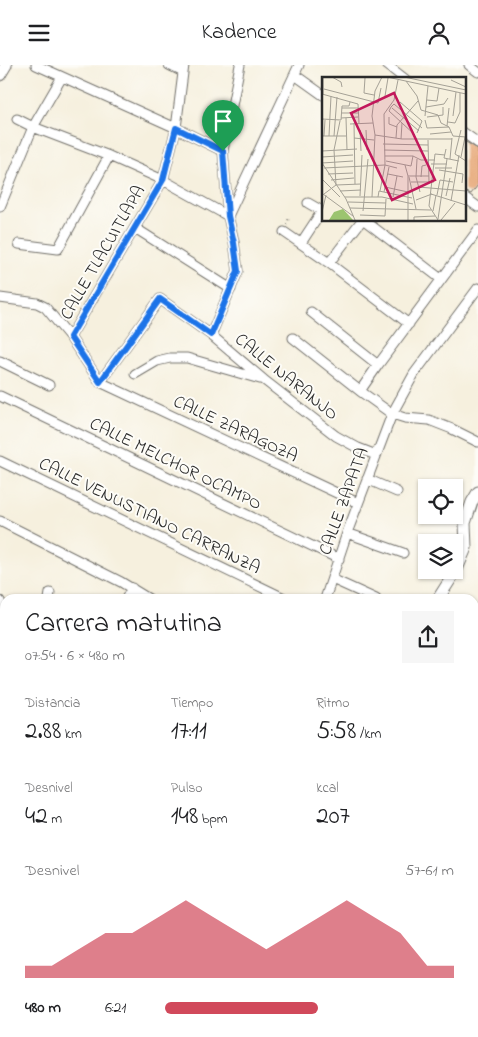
<!DOCTYPE html>
<html lang="es">
<head>
<meta charset="utf-8">
<style>
  :root { --surface:#fff; --page:#f6f6f6; --text:#202124; --muted:#757577; --accent:#d1495b }
  body { margin:0; font-family:"Indie Flower",sans-serif; background:var(--page); color:var(--text); height:100vh; display:flex; flex-direction:column; font-size:19px; white-space:nowrap }
  * { box-sizing:border-box; margin:0 }
  p { font-size:16px; color:var(--muted) }
  .icon { flex:none; width:28px; height:28px; fill:none; stroke:currentColor; stroke-width:2; stroke-linecap:round; stroke-linejoin:round }
  .map { position:relative; flex:1; overflow:hidden }
  .side { position:absolute; left:0px; top:529px; width:479px; height:444px; display:flex; flex-direction:column; background:var(--surface); border-radius:15px 15px 0 0; box-shadow:0 1px 4px #0004 }
  .side>* { flex:none }
  .controls { position:absolute; left:418px; top:414px; display:grid; gap:10px }
  .controls a { display:grid; place-items:center; width:45px; height:45px; border-radius:0px; background:var(--surface); box-shadow:0 1px 4px #0004; font-size:25px }
  .pin { position:absolute; display:grid; place-items:center; width:42px; height:42px; color:#fff; margin:-51px -21px; border-radius:50% 50% 50% 0; rotate:-45deg; box-shadow:0 0 5px #0007 }
  .pin .icon { rotate:45deg }
  .round { display:grid; place-items:center; flex:none; width:52px; height:52px; border-radius:0px; background:var(--page) }
  .head { display:flex; align-items:center; justify-content:space-between; height:85px; padding:0 25px }
  h1 { font-size:28px; font-weight:600; line-height:38px }
  .metrics { display:grid; grid-template-columns:repeat(3,1fr); gap:8px; height:85px; padding:5px 25px }
  .metrics div { display:grid; align-content:center }
  .metrics b { font-size:25px; font-weight:600 }
  .metrics small { font-size:14px; font-weight:400 }
  .metrics p { font-size:14px }
  .chart { height:140px; padding:10px 25px }
  .chart p { display:flex; justify-content:space-between }
  .chart svg { width:100%; height:90px; margin-top:5px; fill:var(--accent); opacity:.7 }
  ul { padding:0 25px; list-style:none; font-size:16px }
  li { display:grid; grid-template-columns:80px 60px 1fr; align-items:center; height:38px }
  li i { height:12px; border-radius:6px; background:var(--accent) }
  header { display:flex; justify-content:space-between; align-items:center; height:65px; padding:0 25px; background:var(--surface); font-size:22px; font-weight:600 }
  .map>svg:first-child { display:block }
  .building { fill:#e8ad80 }
  .lines { fill:none; stroke-linecap:round; stroke-linejoin:round }
  .minor-casing { stroke:#72706a; stroke-width:11 }
  .tertiary-casing { stroke:#72706a; stroke-width:13 }
  .path { stroke:#72706a; stroke-width:2; stroke-dasharray:1 4; stroke-linecap:butt }
  .minor { stroke:#fff; stroke-width:9 }
  .tertiary { stroke:#fff; stroke-width:11 }
  .route-casing { stroke:#fff; stroke-width:10 }
  .route { stroke:#1a73e8; stroke-width:6 }
  .labels { text-anchor:middle; stroke-width:4; stroke-linejoin:round; paint-order:stroke }
  .street-label { font-size:18px; fill:#2b2b2b; stroke:#fdfcf7 }
  .inset-road { fill:none; stroke:#a5a196; stroke-width:1 }
  .view { fill:#c2185b; fill-opacity:0.15; stroke:#c2185b; stroke-width:2.5 }
  .inset-edge { fill:none; stroke:#2b2b2b; stroke-width:2.5 }
</style>
</head>
<body>
<header><svg class="icon" aria-label="menu" viewBox="0 0 24 24"><path d="M4 6h16M4 12h16M4 18h16"/></svg>Kadence<svg class="icon" aria-label="person" viewBox="0 0 24 24"><circle cx="12" cy="8" r="4"/><path d="M4 21q1-7 8-7t8 7"/></svg></header>
<div class="map">
<svg width="478" height="972" viewBox="0 0 478 972">
  <rect width="100%" height="100%" fill="#fdfcf7"/>
  <filter id="ink" filterUnits="userSpaceOnUse"><feTurbulence type="fractalNoise" baseFrequency=".02" numOctaves="2"/><feDisplacementMap in="SourceGraphic" scale="10" xChannelSelector="R" yChannelSelector="G"/><feConvolveMatrix kernelMatrix="1 2 1 2 8 2 1 2 1" color-interpolation-filters="sRGB"/></filter>
  <filter id="wash" filterUnits="userSpaceOnUse"><feTurbulence type="fractalNoise" baseFrequency=".0096" numOctaves="4" result="noise"/><feDisplacementMap in="SourceGraphic" scale="20" xChannelSelector="R" yChannelSelector="G"/><feGaussianBlur stdDeviation="1.12" result="paint"/><feColorMatrix in="noise" values="0 0 0 0 0 0 0 0 0 0 0 0 0 0 0 0 0 1.4 0 .05"/><feComposite in="paint" operator="in"/></filter>
  <g filter="url(#wash)">
    <rect width="100%" height="100%" fill="#f6f0de"/>
    <g id="blocks">
      <path class="building" d="M 464,76 L 478,84 L 478,120 L 471,129 L 464,126 Z"/>
    </g>
  </g>
  <g filter="url(#ink)">
    <use href="#blocks" fill-opacity="0" stroke="#72706a" stroke-width="1"/>
    <g class="lines">
      <defs>
        <path id="minor" d="M 36,0 L 176,63 L 223,86
          M 169,0 L 183,7
          M 387,0 L 405,14
          M 469,0 L 478,7
          M 295,10 L 323,30
          M 17,54 L 33,62 L 109,91 L 163,115 L 228,151
          M 464,68 L 478,78
          M 464,132 L 478,142
          M 0,142 L 33,62 L 62,12
          M 228,151 L 223,86 L 240,0
          M 364,155 L 441,214
          M 135,163 L 231,224
          M 284,167 L 329,198 L 409,259
          M 301,178 L 322,146 L 308,138
          M 19,179 L 58,184 L 109,91
          M 329,198 L 362,155
          M 0,233 L 37,238 L 45,242 L 70,272 L 100,317
          M 311,247 L 378,300
          M 211,270 L 238,206 L 234,177 L 228,151 L 299,0
          M 70,272 L 163,115 L 176,63 L 184,0
          M 293,273 L 360,326 L 392,349 L 405,353 L 429,355 L 452,364 L 478,377
          M 0,296 L 49,320
          M 135,309 L 157,296 L 170,293 L 187,293 L 260,314
          M 100,317 L 160,234 L 211,270 L 264,315 L 336,371 L 358,383 L 376,390
          M 100,317 L 358,438
          M 360,326 L 378,300 L 478,165
          M 0,331 L 339,494
          M 0,396 L 286,534
          M 367,414 L 397,427
          M 0,456 L 121,517 L 149,534
          M 347,468 L 403,488
          M 332,514 L 376,534
          M 49,534 L 50,528
          M 126,534 L 132,523
          M 325,534 L 347,468 L 392,349 L 414,309 L 478,223
          M 0,536 L 5,547
          M 474,615 L 478,605
          M 0,658 L 5,670
          M 474,694 L 478,696
          M 0,722 L 5,720
          M 0,773 L 5,784
          M 474,775 L 478,765
          M 474,855 L 478,856
          M 474,923 L 478,924
          M 0,956 L 5,949
          M 132,968 L 140,972
          M 206,968 L 210,972
          M 461,968 L 472,972
          M 51,972 L 54,968
          M 165,972 L 168,968
          M 407,972 L 409,968"/>
        <path id="tertiary" d="M 0,10 L 6,0
          M 438,534 L 457,504 L 466,483 L 465,458 L 472,437 L 478,427
          M 232,972 L 235,968"/>
      </defs>
      <use href="#minor" class="minor-casing"/>
      <use href="#tertiary" class="tertiary-casing"/>
      <path class="path" d="M 287,160 L 289,152"/>
      <use href="#minor" class="minor"/>
      <use href="#tertiary" class="tertiary"/>
    </g>
  </g>
  <g class="lines" filter="url(#ink)">
    <defs>
      <path id="route" d="M 176,63 L 223,86 L 228,151 L 234,178 L 238,206 L 211,270 L 160,234 L 100,317 L 70,272 L 163,115 Z"/>
    </defs>
    <use href="#route" class="route-casing"/>
    <use href="#route" class="route"/>
  </g>
  <g class="labels">
    <g class="street-label">
      <text transform="translate(102 187) rotate(-60)" y="6">CALLE TLACUITLAPA</text>
      <text transform="translate(287 311) rotate(39)" y="6">CALLE NARANJO</text>
      <text transform="translate(236 363) rotate(25)" y="6">CALLE ZARAGOZA</text>
      <text transform="translate(176 398) rotate(26)" y="6">CALLE MELCHOR OCAMPO</text>
      <text transform="translate(343 436) rotate(-70)" y="6">CALLE ZAPATA</text>
      <text transform="translate(150 450) rotate(26)" y="6">CALLE VENUSTIANO CARRANZA</text>
    </g>
  </g>
  <g transform="translate(322 12)">
    <rect width="144" height="144" fill="#f6f0de"/>
    <path d="M 21,132 L 31,143 L 7,143 L 12,135 Z" fill="#9cc470"/>
    <path class="inset-road" d="M 1,0 L 1,17M 10,0 L 19,5 L 20,10M 65,0 L 144,17M 82,0 L 144,13M 43,1 L 42,16 L 52,18M 129,3 L 144,10M 84,4 L 95,19 L 99,33 L 116,38 L 119,46 L 127,50 L 131,59 L 144,60M 2,12 L 56,26 L 59,11M 0,17 L 36,27M 63,19 L 66,1M 105,23 L 115,24 L 117,11M 78,25 L 100,44 L 95,56M 36,27 L 37,46M 104,30 L 122,27 L 126,21M 20,31 L 36,31M 70,31 L 97,54M 20,36 L 36,36M 103,39 L 106,9M 131,39 L 134,15M 67,40 L 67,47 L 75,50M 105,40 L 121,38 L 121,30M 19,41 L 36,40M 24,41 L 25,73M 0,42 L 19,43 L 20,29 L 27,29 L 28,25M 103,43 L 105,51 L 127,50M 126,45 L 133,46 L 138,35 L 138,16M 32,46 L 33,107M 28,47 L 51,46M 125,49 L 127,31M 38,53 L 39,74M 44,53 L 45,73M 139,53 L 133,77 L 144,84M 108,57 L 129,55M 53,58 L 80,62 L 130,62M 93,58 L 67,34 L 69,30 L 72,27 L 100,51M 0,59 L 24,59M 2,59 L 3,43M 7,59 L 9,19M 12,59 L 15,20M 32,61 L 52,63M 74,61 L 75,48 L 96,24M 79,62 L 80,46M 106,63 L 107,105M 61,67 L 106,68M 124,72 L 122,81 L 137,84M 62,73 L 106,74M 0,74 L 35,72M 63,79 L 91,79M 91,79 L 99,83 L 113,83M 0,80 L 31,78M 139,80 L 143,60M 95,82 L 94,100 L 98,115M 128,82 L 130,61M 64,84 L 89,89 L 91,79M 0,86 L 24,122 L 33,143M 0,86 L 31,84M 109,87 L 125,87M 83,88 L 86,99 L 86,143M 2,91 L 63,88 L 75,91M 113,91 L 130,91M 117,93 L 141,97 L 140,106M 6,97 L 31,96M 66,97 L 81,100M 86,99 L 107,99M 87,100 L 94,132M 99,100 L 100,89 L 104,88M 0,102 L 18,120M 9,103 L 32,101M 89,105 L 112,105M 14,108 L 12,73 L 18,44M 63,110 L 86,115M 96,110 L 144,114M 18,114 L 39,113M 58,114 L 63,88 L 62,37 L 72,23 L 76,3M 62,115 L 67,90M 1,117 L 31,139M 2,117 L 14,108 L 39,107M 109,117 L 144,128M 115,118 L 118,103 L 131,105M 38,119 L 40,78M 124,119 L 128,101M 23,120 L 60,120 L 91,127M 50,120 L 53,58 L 50,39 L 53,14 L 60,0M 56,120 L 57,114 L 90,121M 71,120 L 75,99M 94,123 L 110,117M 129,124 L 137,78M 26,125 L 64,126M 28,131 L 109,133M 41,134 L 46,82M 111,134 L 114,118M 0,135 L 4,118M 38,138 L 63,139 L 64,122M 116,142 L 125,82M 92,143 L 92,140 L 113,139M 116,143 L 107,129 L 113,77 L 123,78M 119,143 L 133,126"/>
    <path class="view" d="M 72,16 L 113,103 L 70,123 L 29,36 Z"/>
    <rect width="144" height="144" class="inset-edge"/>
  </g>
</svg>
<div class="controls">
<a><svg class="icon" aria-label="locate" viewBox="0 0 24 24"><circle cx="12" cy="12" r="6"/><path d="M12 2v4M12 18v4M2 12h4M18 12h4"/></svg></a>
<a><svg class="icon" aria-label="layers" viewBox="0 0 24 24"><path d="M12 4l9 5-9 5-9-5zM3 14l9 5 9-5"/></svg></a>
</div>
<div class="pin" style="left:223px;top:86px;background:#1e9e55"><svg class="icon" aria-label="arrive" viewBox="0 0 24 24"><path d="M6 21V4h12l-3 4 3 4H6"/></svg></div>
<section class="side">
<div class="head"><div><h1>Carrera matutina</h1><p>07:54 · 6 × 480 m</p></div><a class="round"><svg class="icon" aria-label="share" viewBox="0 0 24 24"><path d="M12 15V3M7 8l5-5 5 5M5 13v7h14v-7"/></svg></a></div>
<div class="metrics">
<div><p>Distancia</p><b>2.88<small> km</small></b></div>
<div><p>Tiempo</p><b>17:11</b></div>
<div><p>Ritmo</p><b>5:58<small> /km</small></b></div>
</div>
<div class="metrics">
<div><p>Desnivel</p><b>42<small> m</small></b></div>
<div><p>Pulso</p><b>148<small> bpm</small></b></div>
<div><p>kcal</p><b>207</b></div>
</div>
<div class="chart"><p><span>Desnivel</span>57–61 m</p>
<svg viewBox="0 0 160 44" preserveAspectRatio="none"><path d="M0 44V38L10 38L20 30L30 22L40 22L50 14L60 6L70 14L80 22L90 30L100 22L110 14L120 6L130 14L140 22L150 38L160 38V44z"/></svg>
</div>
<ul>
<li><b>480 m</b>6:21<i style="width:53%"></i></li>
</ul>
</section>
</div>
</body>
</html>
